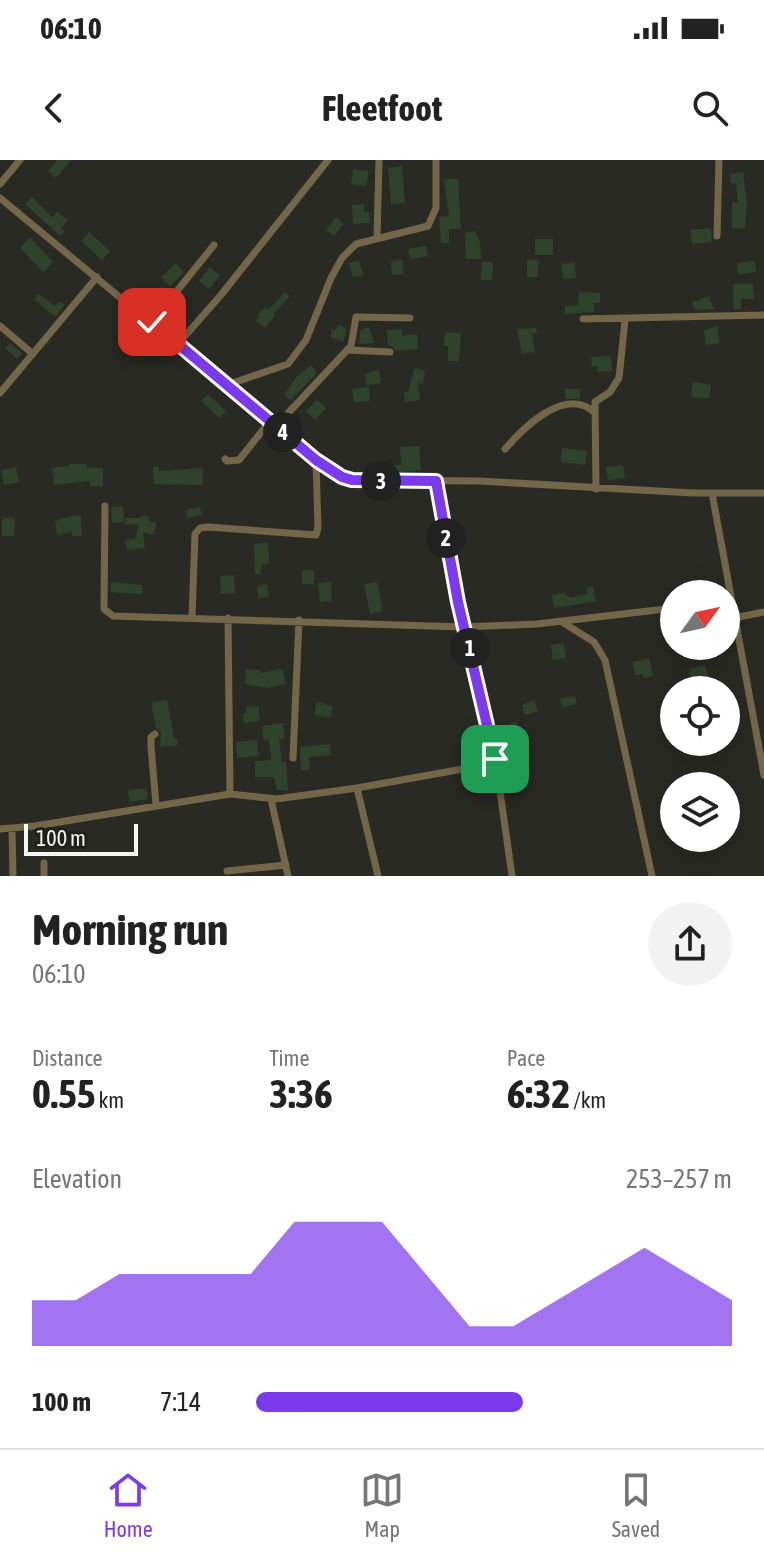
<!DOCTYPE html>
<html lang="en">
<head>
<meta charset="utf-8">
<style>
  :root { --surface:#fff; --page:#f2f2f2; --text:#222; --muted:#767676; --line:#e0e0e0; --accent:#7c3aed }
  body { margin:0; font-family:"Asap Condensed",sans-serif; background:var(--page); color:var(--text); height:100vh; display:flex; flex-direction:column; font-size:30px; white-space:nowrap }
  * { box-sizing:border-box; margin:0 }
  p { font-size:26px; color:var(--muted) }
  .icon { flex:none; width:44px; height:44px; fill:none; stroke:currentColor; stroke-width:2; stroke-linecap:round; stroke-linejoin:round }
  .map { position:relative; height:716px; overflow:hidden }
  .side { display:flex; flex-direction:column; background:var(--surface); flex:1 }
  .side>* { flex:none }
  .needle { width:52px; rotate:57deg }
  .controls { position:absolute; left:660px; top:420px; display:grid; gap:16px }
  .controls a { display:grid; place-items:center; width:80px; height:80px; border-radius:50%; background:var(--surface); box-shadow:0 4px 20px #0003; font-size:40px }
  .scale { position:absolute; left:24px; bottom:20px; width:114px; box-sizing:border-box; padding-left:8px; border:4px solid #f5f5f2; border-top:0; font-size:22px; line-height:28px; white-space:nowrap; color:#f5f5f2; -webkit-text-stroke:6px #20211c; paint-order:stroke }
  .pin { position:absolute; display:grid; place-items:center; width:68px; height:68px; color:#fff; margin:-34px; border-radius:16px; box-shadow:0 4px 12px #0006 }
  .km { position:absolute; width:40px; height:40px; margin:-20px; border-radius:50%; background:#222; color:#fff; font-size:22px; line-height:40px; text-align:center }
  .round { display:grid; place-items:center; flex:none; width:84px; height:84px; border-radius:42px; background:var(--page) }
  .head { display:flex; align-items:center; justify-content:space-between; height:136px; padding:0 32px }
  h1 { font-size:44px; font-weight:700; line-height:60px }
  .figures { display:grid; grid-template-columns:repeat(3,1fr); gap:12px; height:136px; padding:8px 32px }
  .figures div { display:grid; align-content:center }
  .figures b { font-size:40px; font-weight:700 }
  .figures small { font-size:22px; font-weight:400 }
  .figures p { font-size:22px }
  .chart { height:224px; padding:16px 32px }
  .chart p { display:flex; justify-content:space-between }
  .chart svg { width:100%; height:144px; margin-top:8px; fill:var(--accent); opacity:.7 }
  ul { padding:0 32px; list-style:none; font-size:26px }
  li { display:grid; grid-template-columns:128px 96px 1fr; align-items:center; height:60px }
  li i { height:20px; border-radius:10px; background:var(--accent) }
  .status { display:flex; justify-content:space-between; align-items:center; height:56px; padding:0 40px; background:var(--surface); direction:ltr }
  .status svg { height:22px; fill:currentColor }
  header { display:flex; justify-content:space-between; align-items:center; height:104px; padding:0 32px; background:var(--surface); font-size:36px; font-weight:700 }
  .menu { display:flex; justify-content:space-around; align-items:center; height:112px; border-top:2px solid var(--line); background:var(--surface); font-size:22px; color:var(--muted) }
  .menu a { display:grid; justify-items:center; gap:4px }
  .menu .current { color:var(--accent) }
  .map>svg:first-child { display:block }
  .building { fill:#2e422c }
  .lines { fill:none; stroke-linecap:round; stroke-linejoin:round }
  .street { stroke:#746749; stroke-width:7 }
  .route-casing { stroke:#fff; stroke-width:16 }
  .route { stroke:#7c3aed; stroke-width:10 }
</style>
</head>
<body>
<div class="status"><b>06:10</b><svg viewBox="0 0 49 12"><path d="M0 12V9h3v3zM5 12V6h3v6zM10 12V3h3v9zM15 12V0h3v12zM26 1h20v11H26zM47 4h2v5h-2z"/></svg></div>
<header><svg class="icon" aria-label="back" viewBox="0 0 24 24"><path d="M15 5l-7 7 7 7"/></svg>Fleetfoot<svg class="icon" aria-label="search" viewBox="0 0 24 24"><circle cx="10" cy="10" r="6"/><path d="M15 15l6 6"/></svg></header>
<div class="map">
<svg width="764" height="716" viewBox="0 0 764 716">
  <rect width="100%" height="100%" fill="#2a2a25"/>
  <path class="building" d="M 57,0 L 71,0 L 56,18 L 48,11 Z
    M 402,6 L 405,43 L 391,44 L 388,8 Z
    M 353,9 L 369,11 L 366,26 L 351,24 Z
    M 743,12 L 747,42 L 745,68 L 732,69 L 732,42 L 738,42 L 736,23 L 731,24 L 730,14 Z
    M 458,18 L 461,69 L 449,69 L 449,83 L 441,83 L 439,57 L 449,56 L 444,20 Z
    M 32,37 L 53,58 L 57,52 L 68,60 L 61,68 L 65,71 L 60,76 L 25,44 Z
    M 364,44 L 364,52 L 369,52 L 370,63 L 353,64 L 352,45 Z
    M 336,57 L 344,64 L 334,76 L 326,70 Z
    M 711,68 L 712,82 L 692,84 L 690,70 Z
    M 475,71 L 480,83 L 481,99 L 466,99 L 465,73 Z
    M 89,72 L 110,91 L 102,100 L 81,81 Z
    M 30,77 L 53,102 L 43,112 L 20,88 Z
    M 535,79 L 553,79 L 553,95 L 535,95 Z
    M 426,86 L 428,96 L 410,99 L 408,89 Z
    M 359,100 L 363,115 L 353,118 L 349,103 Z
    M 402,100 L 404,114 L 392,115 L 391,101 Z
    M 527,100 L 538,100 L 538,117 L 527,117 Z
    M 755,101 L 756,112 L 738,114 L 737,103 Z
    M 482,102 L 493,102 L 492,120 L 481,120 Z
    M 574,102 L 576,118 L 563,119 L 561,104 Z
    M 176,103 L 184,112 L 170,127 L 161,117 Z
    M 210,107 L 220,115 L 209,129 L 199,121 Z
    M 733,124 L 753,124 L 754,139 L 741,139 L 741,149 L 734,149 Z
    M 285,132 L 290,136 L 273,154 L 275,155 L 265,168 L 256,161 L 259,157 L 258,155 L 265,147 L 268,150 Z
    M 579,132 L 600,133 L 600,143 L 594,143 L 594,152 L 565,154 L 565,146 L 578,145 Z
    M 38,134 L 55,146 L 59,141 L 65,145 L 55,157 L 34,139 Z
    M 709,136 L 714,149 L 695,150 L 692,142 Z
    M 338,165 L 347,169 L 343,182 L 330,177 L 332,169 L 336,170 Z
    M 717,166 L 720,183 L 706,185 L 704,170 Z
    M 369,167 L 374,183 L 359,184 L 360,170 Z
    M 536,168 L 537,173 L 532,174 L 535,192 L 522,194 L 517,169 Z
    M 402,169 L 402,176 L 417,174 L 418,189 L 396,191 L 394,187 L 388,185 L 387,170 Z
    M 445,172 L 461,173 L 459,201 L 448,201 L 448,186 L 444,186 Z
    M 10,183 L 23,194 L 17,199 L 5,188 Z
    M 611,196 L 612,211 L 598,212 L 597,206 L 592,207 L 591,197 Z
    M 311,205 L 317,213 L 291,240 L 284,235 L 297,216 Z
    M 414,208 L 425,211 L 423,224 L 418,223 L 420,240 L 405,242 L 404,232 L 408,232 Z
    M 379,209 L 381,223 L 366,225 L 365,214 Z
    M 693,222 L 711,225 L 709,239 L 691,237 Z
    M 369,227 L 370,241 L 354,242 L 352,229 Z
    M 565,229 L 580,229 L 580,239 L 565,239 Z
    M 208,234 L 226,251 L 219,258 L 201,241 Z
    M 317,240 L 326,248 L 315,260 L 306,251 Z
    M 419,286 L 421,310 L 394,313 L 394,305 L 401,305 L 400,287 Z
    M 562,288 L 587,291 L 585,305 L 561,302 Z
    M 69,304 L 87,304 L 87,308 L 103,308 L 103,326 L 90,326 L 89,321 L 54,325 L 52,308 L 70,306 Z
    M 623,305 L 625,318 L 608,320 L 606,307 Z
    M 16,307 L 19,322 L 4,325 L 1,310 Z
    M 153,307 L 159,307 L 159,311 L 202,308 L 203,325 L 154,324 Z
    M 123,346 L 124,362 L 112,363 L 111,347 Z
    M 200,347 L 202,355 L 187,358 L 185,350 Z
    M 142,355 L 150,357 L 149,361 L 157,363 L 153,375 L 143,372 L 145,388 L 127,390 L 126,380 L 135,379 L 139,364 L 125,364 L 125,358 L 141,358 Z
    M 71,356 L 81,356 L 82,376 L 72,376 L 72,372 L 57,375 L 55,361 Z
    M 2,358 L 15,358 L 14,376 L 2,376 Z
    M 268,383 L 269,404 L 261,404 L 261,414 L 255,414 L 254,384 Z
    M 302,410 L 314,410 L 314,424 L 302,424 Z
    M 234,415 L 235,433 L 221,434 L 220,416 Z
    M 111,422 L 142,425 L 142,434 L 111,432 Z
    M 331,422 L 332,441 L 320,442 L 318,423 Z
    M 377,422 L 383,451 L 370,454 L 364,424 Z
    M 267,424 L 269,437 L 258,438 L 257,426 Z
    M 593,426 L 596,441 L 554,448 L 552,435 L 565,433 L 566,436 L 572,437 L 587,434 L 586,428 Z
    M 564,483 L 566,498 L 553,500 L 551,485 Z
    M 649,498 L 653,516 L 643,518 L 642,514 L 636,516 L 632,502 Z
    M 705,505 L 709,522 L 706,523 L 707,528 L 694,530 L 689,509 Z
    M 246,509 L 260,510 L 260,513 L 282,509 L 286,524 L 267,528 L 245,524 Z
    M 575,536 L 577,544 L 562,547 L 560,539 Z
    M 167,540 L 174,578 L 177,578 L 178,585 L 160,587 L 161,572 L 156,568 L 151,542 Z
    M 534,540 L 538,551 L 525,555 L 522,545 Z
    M 317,542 L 333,546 L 330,558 L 314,554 Z
    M 258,546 L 260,561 L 244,563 L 243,553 L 247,553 L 246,547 Z
    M 516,562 L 520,578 L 504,582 L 500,567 Z
    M 283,563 L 285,578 L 279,579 L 282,602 L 286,602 L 288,630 L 277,630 L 274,617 L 255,617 L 255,601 L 271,600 L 269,580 L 264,581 L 262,566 Z
    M 257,580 L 258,596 L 237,598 L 236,582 Z
    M 330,584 L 331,595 L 309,597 L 310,610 L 301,610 L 300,587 Z
    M 146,628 L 148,639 L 130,642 L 127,630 Z"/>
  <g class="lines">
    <path class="street" d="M 0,24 L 20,0
      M 0,38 L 316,300 L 342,317 L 352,320 L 479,321 L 693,333 L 764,333
      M 717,76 L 719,0
      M 377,79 L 379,0
      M 583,159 L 764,155
      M 152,162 L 214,85
      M 0,166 L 33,194
      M 178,184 L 221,135 L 328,0
      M 347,190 L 390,192
      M 227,225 L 288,204 L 306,180 L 331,118 L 342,98 L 356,84 L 428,66 L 436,48 L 436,0
      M 0,233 L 97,117
      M 276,266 L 351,186 L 356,157 L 410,158
      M 505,289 C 523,268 566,225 595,253
      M 225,299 L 227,301 L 239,300 L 270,261
      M 436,321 L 458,442 L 496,603 L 512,716
      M 596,329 L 595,242 L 610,232 L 619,218 L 625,160
      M 712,333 L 764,615
      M 105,346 L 104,449 L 113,456 L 464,467 L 537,464 L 674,448
      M 192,458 L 195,374 L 200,368 L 208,367 L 316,375 L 318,368 L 316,300
      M 734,458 L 764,452
      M 562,462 L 594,482 L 605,500 L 652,716
      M 155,574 L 151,577 L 151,586 L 156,645
      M 293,598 L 299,460
      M 357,628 L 496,603
      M 230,634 L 276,639 L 357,628 L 378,716
      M 271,639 L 288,716
      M 12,668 L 13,716
      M 0,669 L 35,666 L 230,634 L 228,458
      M 44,703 L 44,716
      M 227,711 L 286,705"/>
  </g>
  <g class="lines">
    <defs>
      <path id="route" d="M 152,162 L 316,300 L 342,317 L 352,320 L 436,321 L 458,442 L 495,599"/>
    </defs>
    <use href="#route" class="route-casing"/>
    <use href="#route" class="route"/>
  </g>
</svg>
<div class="controls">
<a><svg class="needle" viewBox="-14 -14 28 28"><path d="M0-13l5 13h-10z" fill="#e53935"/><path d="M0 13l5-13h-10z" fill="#767676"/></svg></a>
<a><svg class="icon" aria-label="locate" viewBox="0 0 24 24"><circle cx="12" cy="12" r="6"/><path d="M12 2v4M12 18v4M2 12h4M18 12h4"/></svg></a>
<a><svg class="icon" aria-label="layers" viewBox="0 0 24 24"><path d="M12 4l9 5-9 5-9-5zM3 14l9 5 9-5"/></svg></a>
</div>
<div class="scale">100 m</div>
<div class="pin" style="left:495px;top:599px;background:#1e9e55"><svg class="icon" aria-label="arrive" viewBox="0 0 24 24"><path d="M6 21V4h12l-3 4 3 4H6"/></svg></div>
<div class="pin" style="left:152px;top:162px;background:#d93025"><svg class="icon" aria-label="check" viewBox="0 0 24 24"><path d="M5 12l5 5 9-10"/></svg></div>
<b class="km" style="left:470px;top:488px">1</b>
<b class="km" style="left:446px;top:378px">2</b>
<b class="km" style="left:381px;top:321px">3</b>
<b class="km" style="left:283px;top:272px">4</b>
</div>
<section class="side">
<div class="head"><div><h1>Morning run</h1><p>06:10</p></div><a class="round"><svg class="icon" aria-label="share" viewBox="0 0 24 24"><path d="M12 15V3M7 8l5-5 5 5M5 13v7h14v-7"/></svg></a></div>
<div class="figures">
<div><p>Distance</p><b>0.55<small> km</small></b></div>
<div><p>Time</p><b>3:36</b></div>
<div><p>Pace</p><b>6:32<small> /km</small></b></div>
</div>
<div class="chart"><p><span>Elevation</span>253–257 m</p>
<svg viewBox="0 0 160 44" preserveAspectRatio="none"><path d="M0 44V30L10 30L20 22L30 22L40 22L50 22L60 6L70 6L80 6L90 22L100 38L110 38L120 30L130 22L140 14L150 22L160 30V44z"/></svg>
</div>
<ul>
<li><b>100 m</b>7:14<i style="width:56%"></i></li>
</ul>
</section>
<nav class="menu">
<a class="current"><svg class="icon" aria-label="home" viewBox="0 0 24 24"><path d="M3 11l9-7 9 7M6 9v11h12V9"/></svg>Home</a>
<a><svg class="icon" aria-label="map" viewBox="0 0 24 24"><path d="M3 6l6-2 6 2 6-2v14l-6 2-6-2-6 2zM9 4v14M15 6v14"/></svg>Map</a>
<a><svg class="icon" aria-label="saved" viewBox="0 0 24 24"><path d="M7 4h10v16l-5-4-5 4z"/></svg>Saved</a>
</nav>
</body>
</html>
